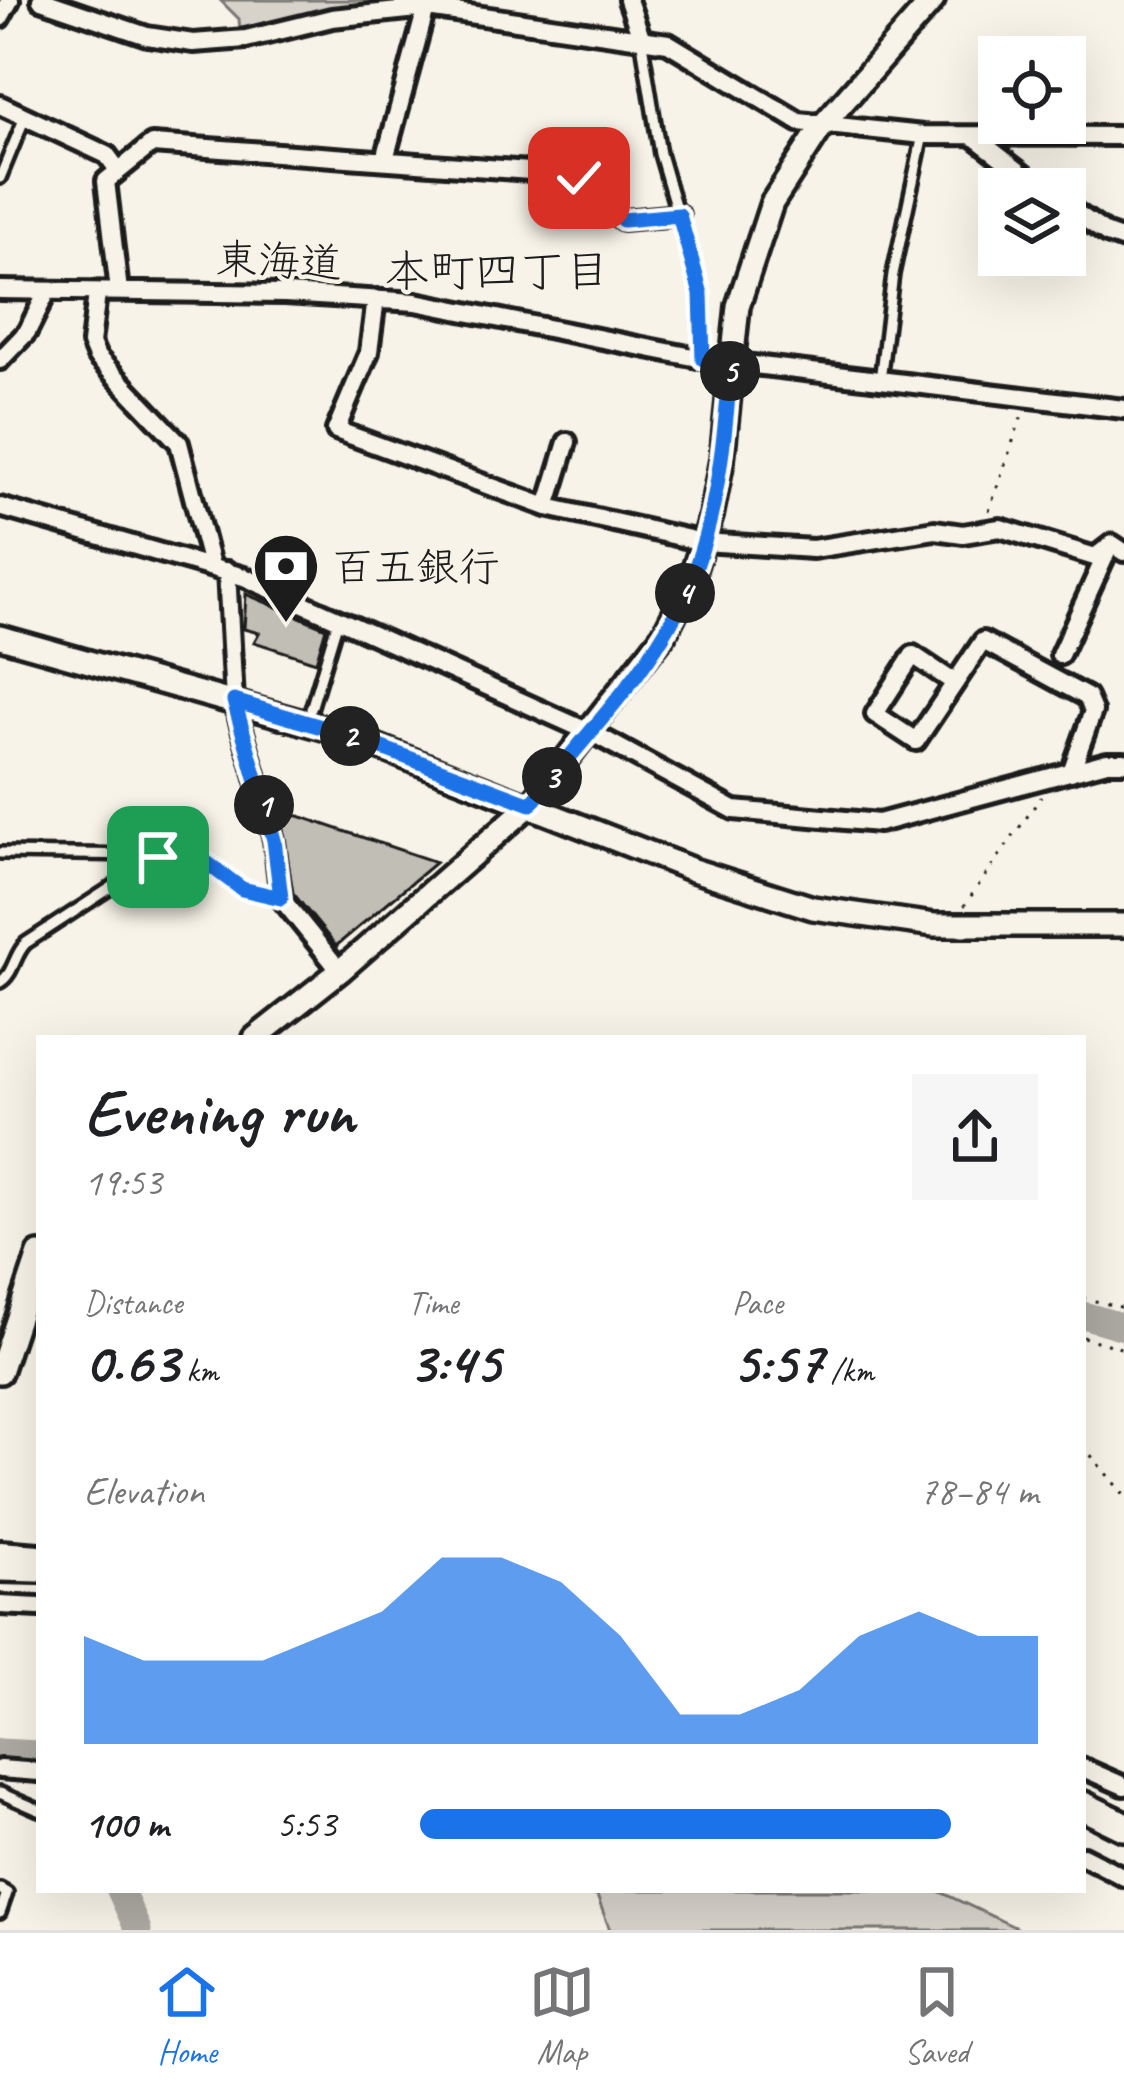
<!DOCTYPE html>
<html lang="en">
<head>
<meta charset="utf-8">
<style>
  :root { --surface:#fff; --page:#f6f6f6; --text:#202124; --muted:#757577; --line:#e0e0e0; --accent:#1a73e8 }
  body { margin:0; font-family:Caveat,"Klee One",sans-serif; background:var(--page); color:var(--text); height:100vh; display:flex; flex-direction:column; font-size:45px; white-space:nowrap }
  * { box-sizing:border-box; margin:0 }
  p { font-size:39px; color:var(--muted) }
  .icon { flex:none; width:66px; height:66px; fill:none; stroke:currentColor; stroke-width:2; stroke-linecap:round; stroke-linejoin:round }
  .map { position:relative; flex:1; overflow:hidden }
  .drawer { position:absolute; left:36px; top:1035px; width:1050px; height:858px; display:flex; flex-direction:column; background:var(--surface); border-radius:0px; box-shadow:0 12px 48px #0002 }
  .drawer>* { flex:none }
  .tools { position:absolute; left:978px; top:36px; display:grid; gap:24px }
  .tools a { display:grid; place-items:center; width:108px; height:108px; border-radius:0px; background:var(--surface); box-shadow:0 12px 48px #0002; font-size:60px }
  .pin { position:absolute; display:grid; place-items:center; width:102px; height:102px; color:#fff; margin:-51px; border-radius:24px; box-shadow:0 6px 18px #0006 }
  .km { position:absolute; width:60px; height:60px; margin:-30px; border-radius:50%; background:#222; color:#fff; font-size:33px; line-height:60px; text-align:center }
  .round { display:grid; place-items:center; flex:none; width:126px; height:126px; border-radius:0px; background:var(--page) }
  .headline { display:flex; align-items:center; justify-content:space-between; height:204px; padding:0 48px }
  h1 { font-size:66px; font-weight:700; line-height:90px }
  .stats { display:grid; grid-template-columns:repeat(3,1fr); gap:18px; height:204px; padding:12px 48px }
  .stats div { display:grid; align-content:center }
  .stats b { font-size:60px; font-weight:700 }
  .stats small { font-size:33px; font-weight:400 }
  .stats p { font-size:33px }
  .chart { height:336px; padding:24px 48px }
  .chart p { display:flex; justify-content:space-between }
  .chart svg { width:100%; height:216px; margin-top:12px; fill:var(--accent); opacity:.7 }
  ul { padding:0 48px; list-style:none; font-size:39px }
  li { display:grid; grid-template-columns:192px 144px 1fr; align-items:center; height:90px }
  li i { height:30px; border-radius:15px; background:var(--accent) }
  .menu { display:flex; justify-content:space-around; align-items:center; height:168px; border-top:3px solid var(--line); background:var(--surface); font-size:33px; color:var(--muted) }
  .menu a { display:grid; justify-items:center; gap:6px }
  .menu .selected { color:var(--accent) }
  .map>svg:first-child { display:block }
  .green { fill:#d7d3cb; stroke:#7a7874; stroke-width:3 }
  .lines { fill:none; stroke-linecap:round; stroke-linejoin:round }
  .river { stroke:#aca9a2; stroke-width:27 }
  .building { fill:#c0beb5; stroke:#1c1c1c; stroke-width:3 }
  .service-casing { stroke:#1c1c1c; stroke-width:18 }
  .minor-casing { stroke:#1c1c1c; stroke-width:26 }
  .tertiary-casing { stroke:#1c1c1c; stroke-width:30 }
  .trunk-casing { stroke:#1c1c1c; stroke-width:36 }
  .path { stroke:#1c1c1c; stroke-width:3; stroke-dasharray:3 9; stroke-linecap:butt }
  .service { stroke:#f7f3e8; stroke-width:9 }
  .minor { stroke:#f7f3e8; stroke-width:16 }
  .tertiary { stroke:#f7f3e8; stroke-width:21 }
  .trunk { stroke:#f7f3e8; stroke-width:27 }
  .route-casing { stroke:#fff; stroke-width:24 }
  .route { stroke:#1a73e8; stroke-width:15 }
  .labels { text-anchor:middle; stroke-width:9; stroke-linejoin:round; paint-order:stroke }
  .street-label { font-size:42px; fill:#1c1c1c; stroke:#f7f3e8 }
  .poi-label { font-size:42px; fill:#1c1c1c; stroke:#f7f3e8; text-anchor:start }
  .neighbourhood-label { font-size:45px; fill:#1c1c1c; stroke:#f7f3e8 }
</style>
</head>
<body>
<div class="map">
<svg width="1124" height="1930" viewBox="0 0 1124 1930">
  <rect width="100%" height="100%" fill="#f7f3e8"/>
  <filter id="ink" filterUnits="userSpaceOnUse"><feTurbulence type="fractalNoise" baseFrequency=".00833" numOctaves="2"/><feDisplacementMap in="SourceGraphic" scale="24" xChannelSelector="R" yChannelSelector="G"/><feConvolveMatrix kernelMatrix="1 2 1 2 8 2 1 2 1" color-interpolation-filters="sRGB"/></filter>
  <g filter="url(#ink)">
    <path class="green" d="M 220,0 L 401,0 L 335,8 L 240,32 L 239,19 Z
      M 573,1890 L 936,1890 L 1021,1930 L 610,1930 L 597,1896 Z"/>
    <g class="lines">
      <path class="river" d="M 1083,1315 L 1124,1327
        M 0,1752 L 39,1754
        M 120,1890 L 138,1930"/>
    </g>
    <path class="building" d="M 246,594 L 326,628 L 316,662 L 254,642 L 259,633 L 244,629 Z
      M 286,815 L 299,816 L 436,862 L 336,946 L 293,893 L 282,822 Z"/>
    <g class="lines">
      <defs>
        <path id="service" d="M 641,37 L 660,154 L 701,294 L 703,359
          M 0,178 L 25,117
          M 880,381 L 893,274 L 923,135
          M 311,709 L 338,620
          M 0,853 L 148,855 L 195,861 L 207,863 L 242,889 L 281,898
          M 0,982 C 14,974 14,954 26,943 L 158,857
          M 0,1793 L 39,1810
          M 0,1889 L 7,1893 L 0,1913"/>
        <path id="minor" d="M 41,0 L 147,36 L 193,43 L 246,39 L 332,18 L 427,8 L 668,43 L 799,122 L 923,135 L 1124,136
          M 628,0 L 641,37
          M 0,18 L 10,0
          M 0,105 L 107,155 L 118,170
          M 973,136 L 1042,189
          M 385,159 L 428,1
          M 1065,205 L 1107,234 L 1124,240
          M 0,290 L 285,294 L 416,302 L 703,359 L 1124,409
          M 119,291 L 106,181 L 152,144 L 544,172 C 582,166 595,202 623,220 L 679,215
          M 97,293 L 91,343 L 97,357 L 179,443 L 211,565
          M 376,299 L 369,352 L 336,430 L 547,507 L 703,542 L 813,549 L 935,530 L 963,534 L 1000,528 L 1095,557 L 1112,544 L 1124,552
          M 0,360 L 27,332 L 47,292
          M 0,507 L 244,577 L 598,736 L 734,810 L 879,823 L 1107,762 L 1124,762
          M 547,507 L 567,442
          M 227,571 L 234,701 L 274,840 L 281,898 L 340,971
          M 1060,655 L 1108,550
          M 955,683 L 913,655 L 875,714 L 916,741 L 983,641 L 1087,697 L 1093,711 L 1071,772
          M 0,1550 L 39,1553
          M 0,1605 L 39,1607
          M 1083,1768 L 1124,1786
          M 0,1769 L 39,1772
          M 1083,1856 L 1124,1877"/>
        <path id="tertiary" d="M 0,637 L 345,734 L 693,870 L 813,908 L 934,925 L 1124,925
          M 255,1038 L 340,971 L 531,804 L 664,634 L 689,585 L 711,516 L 722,460 L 738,306 L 772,203 L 822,126 L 933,0
          M 0,1372 L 39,1254"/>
        <path id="trunk" d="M 0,1567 L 39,1568
          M 1083,1806 L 1124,1826"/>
      </defs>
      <use href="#service" class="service-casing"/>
      <use href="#minor" class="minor-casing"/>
      <use href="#tertiary" class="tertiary-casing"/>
      <use href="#trunk" class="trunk-casing"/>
      <path class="path" d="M 989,511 L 1023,412
        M 964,906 L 1041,797
        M 1083,1298 L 1124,1308
        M 1083,1337 L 1124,1349
        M 1083,1446 L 1124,1495"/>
      <use href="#service" class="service"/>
      <use href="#minor" class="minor"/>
      <use href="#tertiary" class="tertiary"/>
      <use href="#trunk" class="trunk"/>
    </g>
  </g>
  <g class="lines" filter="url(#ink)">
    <defs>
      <path id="route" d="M 158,857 L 207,863 L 242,889 L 281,898 L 274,840 L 234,701 L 345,734 L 531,804 C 576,746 630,692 667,629 C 715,548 723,455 731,363 L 703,359 L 701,294 L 679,215 L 623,220 L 579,178"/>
    </defs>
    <use href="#route" class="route-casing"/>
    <use href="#route" class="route"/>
  </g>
  <defs>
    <symbol id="bank-pin" viewBox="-11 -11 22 30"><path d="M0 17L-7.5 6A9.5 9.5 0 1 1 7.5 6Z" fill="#1c1c1c" stroke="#f7f3e8"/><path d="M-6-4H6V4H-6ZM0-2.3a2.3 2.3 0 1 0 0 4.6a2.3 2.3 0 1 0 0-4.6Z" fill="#fff"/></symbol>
  </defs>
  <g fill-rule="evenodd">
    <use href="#bank-pin" x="248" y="528" width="76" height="104"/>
  </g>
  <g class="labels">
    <g class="street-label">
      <text transform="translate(279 260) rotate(2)" y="15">東海道</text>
    </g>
    <g class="poi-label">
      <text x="332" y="581">百五銀行</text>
    </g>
    <g class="neighbourhood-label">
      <text x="497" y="286">本町四丁目</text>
    </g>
  </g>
</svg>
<div class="tools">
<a><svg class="icon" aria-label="locate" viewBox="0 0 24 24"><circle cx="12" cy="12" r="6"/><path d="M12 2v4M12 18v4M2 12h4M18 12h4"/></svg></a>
<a><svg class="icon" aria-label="layers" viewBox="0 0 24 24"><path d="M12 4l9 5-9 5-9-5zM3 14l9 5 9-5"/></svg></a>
</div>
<div class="pin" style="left:158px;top:857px;background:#1e9e55"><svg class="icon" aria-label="arrive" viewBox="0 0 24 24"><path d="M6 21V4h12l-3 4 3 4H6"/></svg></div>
<div class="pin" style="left:579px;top:178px;background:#d93025"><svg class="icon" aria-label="check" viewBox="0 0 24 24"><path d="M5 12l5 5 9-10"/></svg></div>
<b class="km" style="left:264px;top:805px">1</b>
<b class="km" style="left:350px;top:736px">2</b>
<b class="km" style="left:552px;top:777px">3</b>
<b class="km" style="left:685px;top:593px">4</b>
<b class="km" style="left:730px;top:371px">5</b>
<section class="drawer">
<div class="headline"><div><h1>Evening run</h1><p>19:53</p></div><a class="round"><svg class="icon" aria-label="share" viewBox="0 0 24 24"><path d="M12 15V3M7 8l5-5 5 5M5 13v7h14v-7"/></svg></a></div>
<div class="stats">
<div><p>Distance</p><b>0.63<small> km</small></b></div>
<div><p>Time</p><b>3:45</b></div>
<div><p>Pace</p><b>5:57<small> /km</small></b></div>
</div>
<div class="chart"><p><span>Elevation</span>78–84 m</p>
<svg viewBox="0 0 160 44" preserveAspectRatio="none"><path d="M0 44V22L10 27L20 27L30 27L40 22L50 17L60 6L70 6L80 11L90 22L100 38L110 38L120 33L130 22L140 17L150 22L160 22V44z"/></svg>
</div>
<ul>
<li><b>100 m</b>5:53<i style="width:86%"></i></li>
</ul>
</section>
</div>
<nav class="menu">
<a class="selected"><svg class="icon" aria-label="home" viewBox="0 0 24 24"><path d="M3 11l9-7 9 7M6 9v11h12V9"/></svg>Home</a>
<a><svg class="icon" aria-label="map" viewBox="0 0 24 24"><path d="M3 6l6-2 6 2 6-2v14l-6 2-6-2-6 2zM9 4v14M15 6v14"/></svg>Map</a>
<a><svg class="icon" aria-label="saved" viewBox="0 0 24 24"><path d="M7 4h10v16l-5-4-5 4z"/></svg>Saved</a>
</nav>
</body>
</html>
